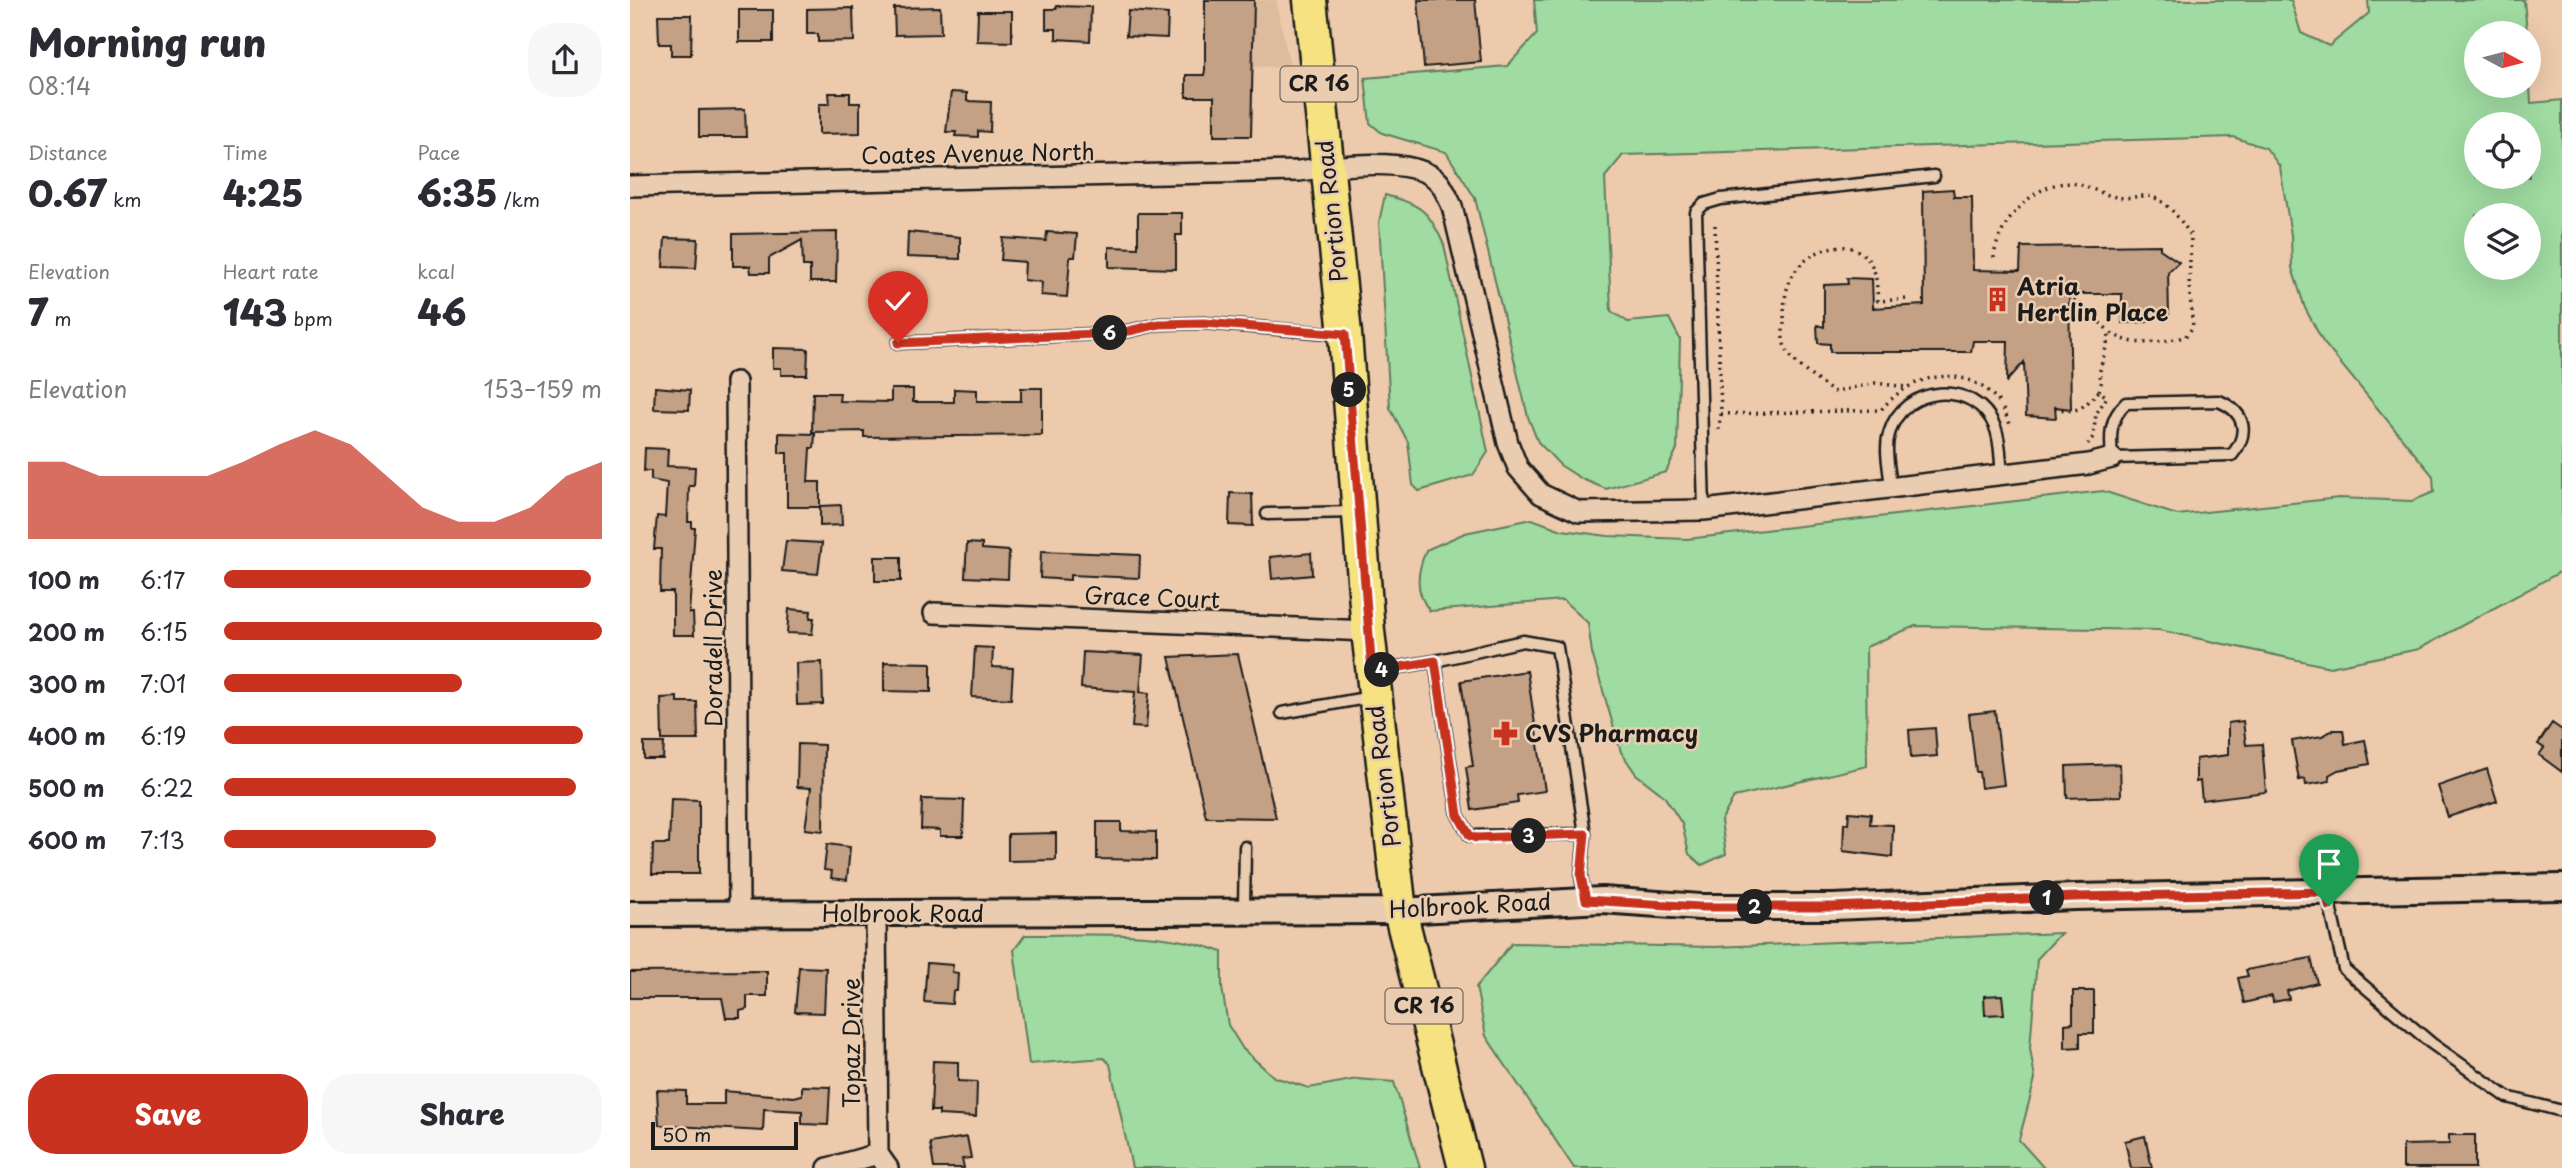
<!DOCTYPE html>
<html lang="en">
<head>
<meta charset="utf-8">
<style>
  :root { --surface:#fff; --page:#f7f7f7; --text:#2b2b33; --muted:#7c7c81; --accent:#c8321e }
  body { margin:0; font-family:"Playpen Sans",sans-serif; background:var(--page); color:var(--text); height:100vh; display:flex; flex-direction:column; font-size:26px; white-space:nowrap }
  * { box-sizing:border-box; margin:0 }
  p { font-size:23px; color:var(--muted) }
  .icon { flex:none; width:38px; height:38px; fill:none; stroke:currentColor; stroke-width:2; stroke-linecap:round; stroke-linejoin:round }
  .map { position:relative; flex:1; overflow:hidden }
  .sheet { display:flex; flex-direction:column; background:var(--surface); width:630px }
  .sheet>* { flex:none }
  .needle { width:46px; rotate:97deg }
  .controls { position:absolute; left:1834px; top:21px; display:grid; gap:14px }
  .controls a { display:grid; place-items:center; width:77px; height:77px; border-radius:50%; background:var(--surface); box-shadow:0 7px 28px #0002; font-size:35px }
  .scale { position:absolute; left:21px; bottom:18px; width:147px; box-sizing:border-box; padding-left:7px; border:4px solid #1c1c1c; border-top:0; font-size:19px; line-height:24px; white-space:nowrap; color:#1c1c1c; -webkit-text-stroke:5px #eaccb0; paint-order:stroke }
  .pin { position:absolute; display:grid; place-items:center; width:60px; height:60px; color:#fff; margin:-72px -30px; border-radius:50% 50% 50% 0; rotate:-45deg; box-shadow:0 0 7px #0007 }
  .pin .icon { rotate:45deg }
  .km { position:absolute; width:35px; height:35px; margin:-18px; border-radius:50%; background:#222; color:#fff; font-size:19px; line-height:35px; text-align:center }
  .round { display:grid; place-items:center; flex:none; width:74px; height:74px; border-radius:28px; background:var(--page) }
  .overview { display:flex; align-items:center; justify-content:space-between; height:119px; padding:0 28px }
  h1 { font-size:38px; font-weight:800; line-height:52px }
  .figures { display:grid; grid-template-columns:repeat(3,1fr); gap:10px; height:119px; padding:7px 28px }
  .figures div { display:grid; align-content:center }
  .figures b { font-size:35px; font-weight:800 }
  .figures small { font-size:19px; font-weight:400 }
  .figures p { font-size:19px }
  .chart { height:196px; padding:14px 28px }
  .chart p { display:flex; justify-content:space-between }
  .chart svg { width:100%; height:126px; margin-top:7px; fill:var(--accent); opacity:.7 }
  .cta { display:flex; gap:14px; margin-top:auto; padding:14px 28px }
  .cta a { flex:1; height:80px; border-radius:28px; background:var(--accent); color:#fff; font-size:28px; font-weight:800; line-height:80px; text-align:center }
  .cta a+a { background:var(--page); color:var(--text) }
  ul { padding:0 28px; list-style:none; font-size:23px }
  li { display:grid; grid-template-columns:112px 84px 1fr; align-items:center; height:52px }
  li i { height:18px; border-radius:9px; background:var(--accent) }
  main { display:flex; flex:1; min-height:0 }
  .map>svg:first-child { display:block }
  .built { fill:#ddbb9d }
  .green { fill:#a0dba1; stroke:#5e7c5e; stroke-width:2; fill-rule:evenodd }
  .building { fill:#c4a185; stroke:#1c1c1c; stroke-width:2 }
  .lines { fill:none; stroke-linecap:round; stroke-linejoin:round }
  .service-casing { stroke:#1c1c1c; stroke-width:15 }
  .minor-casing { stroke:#1c1c1c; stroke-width:24 }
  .tertiary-casing { stroke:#1c1c1c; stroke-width:30 }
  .primary-casing { stroke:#1c1c1c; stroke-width:37 }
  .path { stroke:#1c1c1c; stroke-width:3.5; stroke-dasharray:2 5; stroke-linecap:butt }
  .service { stroke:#eaccb0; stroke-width:10 }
  .minor { stroke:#eaccb0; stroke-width:19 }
  .tertiary { stroke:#eaccb0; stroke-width:24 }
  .primary { stroke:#f6e281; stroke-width:32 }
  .route-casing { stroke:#fff; stroke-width:14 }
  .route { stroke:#c8321e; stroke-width:9 }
  .labels { text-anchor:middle; stroke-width:5; stroke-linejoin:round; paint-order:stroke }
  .shield { fill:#eaccb0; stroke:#5a5148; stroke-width:2 }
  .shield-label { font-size:21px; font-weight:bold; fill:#1c1c1c }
  .street-label { font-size:23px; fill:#1c1c1c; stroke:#eaccb0 }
  .poi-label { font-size:23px; font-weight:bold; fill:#1c1c1c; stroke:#eaccb0; text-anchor:start }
</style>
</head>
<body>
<main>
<section class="sheet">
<div class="overview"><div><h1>Morning run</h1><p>08:14</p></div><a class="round"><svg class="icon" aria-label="share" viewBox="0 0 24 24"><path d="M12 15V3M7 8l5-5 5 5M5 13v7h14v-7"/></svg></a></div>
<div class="figures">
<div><p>Distance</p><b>0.67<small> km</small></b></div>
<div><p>Time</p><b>4:25</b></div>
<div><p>Pace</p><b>6:35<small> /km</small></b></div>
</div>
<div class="figures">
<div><p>Elevation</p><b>7<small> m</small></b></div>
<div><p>Heart rate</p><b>143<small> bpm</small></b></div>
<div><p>kcal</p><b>46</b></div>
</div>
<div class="chart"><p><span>Elevation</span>153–159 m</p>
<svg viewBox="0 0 160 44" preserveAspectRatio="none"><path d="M0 44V17L10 17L20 22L30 22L40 22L50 22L60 17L70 11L80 6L90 11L100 22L110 33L120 38L130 38L140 33L150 22L160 17V44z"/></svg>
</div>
<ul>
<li><b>100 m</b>6:17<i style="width:97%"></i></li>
<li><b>200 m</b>6:15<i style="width:100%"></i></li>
<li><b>300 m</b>7:01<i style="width:63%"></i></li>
<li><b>400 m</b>6:19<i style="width:95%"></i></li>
<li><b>500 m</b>6:22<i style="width:93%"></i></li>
<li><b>600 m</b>7:13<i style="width:56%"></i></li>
</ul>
<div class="cta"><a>Save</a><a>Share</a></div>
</section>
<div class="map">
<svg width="1932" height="1168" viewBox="0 0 1932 1168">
  <rect width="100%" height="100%" fill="#edcaac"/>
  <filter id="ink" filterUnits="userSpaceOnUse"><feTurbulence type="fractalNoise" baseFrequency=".0143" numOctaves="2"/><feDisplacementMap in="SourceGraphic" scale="14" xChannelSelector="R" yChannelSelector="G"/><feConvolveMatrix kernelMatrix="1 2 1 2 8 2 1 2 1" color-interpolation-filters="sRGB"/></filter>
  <g filter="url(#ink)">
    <path class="built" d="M 575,0 L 646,0 L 660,67 L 575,66 Z"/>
    <path class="green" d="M 904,0 L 1661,0 L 1671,33 L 1699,46 L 1739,13 L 1738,0 L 1894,0 L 1897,33 L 1846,33 L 1846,86 L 1899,86 L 1899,69 L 1901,103 L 1932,100 L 1932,571 L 1789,649 L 1700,667 L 1529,630 L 1285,626 L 1236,647 L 1237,766 L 1104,797 L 1091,821 L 1096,854 L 1072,865 L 1059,854 L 1052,824 L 1034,796 L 1006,774 L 991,752 L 962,653 L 958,623 L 933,600 L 800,611 C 784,592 787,572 796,550 L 835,533 L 902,519 L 932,530 L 978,536 L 1057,539 L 1473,491 L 1547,515 L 1709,498 L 1782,501 L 1804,492 L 1803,476 L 1693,342 L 1675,308 L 1662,268 L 1661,235 L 1650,167 L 1636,148 L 1603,137 L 993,155 L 975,177 L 981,311 L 998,322 L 1039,318 L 1050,339 L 1047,449 L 1036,472 L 976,489 L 952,479 L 930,465 L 908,442 L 898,417 L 845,198 L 816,152 L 752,133 L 740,123 L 735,78 L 877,66 L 907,34 ZM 1899,124 L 1899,177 L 1846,177 L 1846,124 ZM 1899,215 L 1899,268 L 1846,268 L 1846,215 Z
      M 755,195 C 791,204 800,212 814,245 L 858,452 L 843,475 L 789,491 L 783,485 L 778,442 L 760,408 L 749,222 Z
      M 1431,933 L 1407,959 L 1400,1048 L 1405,1079 L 1389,1140 L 1414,1168 L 944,1168 L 856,1036 L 846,987 L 882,943 L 1084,947 Z
      M 395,935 C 460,935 531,929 592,952 L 592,988 L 598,1025 L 613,1049 L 644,1077 L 679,1088 L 727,1079 L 764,1082 L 790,1168 L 502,1168 L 480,1064 L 474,1058 L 399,1064 L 384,950 Z"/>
    <path class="building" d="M 575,0 L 624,0 L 621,136 L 584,136 L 584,97 L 556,97 L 556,75 L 574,75 L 575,70 Z
      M 788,0 L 845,0 L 851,62 L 794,67 Z
      M 427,6 L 461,7 L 460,41 L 426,39 L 426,29 L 416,29 L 416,9 L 426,9 Z
      M 310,7 L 311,34 L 265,35 L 264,8 Z
      M 223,8 L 224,41 L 188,42 L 188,34 L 177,34 L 177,9 Z
      M 109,10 L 143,10 L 143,42 L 109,42 Z
      M 348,11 L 382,11 L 382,42 L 347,41 Z
      M 498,11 L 538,14 L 537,38 L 496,36 Z
      M 28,15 L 62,15 L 61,55 L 41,55 L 41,44 L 29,44 Z
      M 321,92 L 337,93 L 337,101 L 361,102 L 360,132 L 348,131 L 348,137 L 325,136 L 326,132 L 316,132 Z
      M 199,93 L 220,93 L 220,103 L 230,103 L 230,133 L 189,134 L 189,104 L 200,104 Z
      M 115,109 L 116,137 L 69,137 L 69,110 Z
      M 1323,189 L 1324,197 L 1342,197 L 1343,270 L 1390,271 L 1391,247 L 1530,245 L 1530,249 L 1549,262 L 1538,272 L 1539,315 L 1516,315 L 1517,322 L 1492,323 L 1492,294 L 1439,294 L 1441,409 L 1425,407 L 1426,418 L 1396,416 L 1394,362 L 1377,381 L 1378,341 L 1343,341 L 1341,352 L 1200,352 L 1200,344 L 1188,343 L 1187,325 L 1194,327 L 1194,285 L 1218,284 L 1217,278 L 1242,279 L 1243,308 L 1294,305 L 1293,191 Z
      M 508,213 L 552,213 L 552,235 L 546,235 L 546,269 L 479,267 L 479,247 L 508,248 Z
      M 207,232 L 206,282 L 180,282 L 180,266 L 173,266 L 172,240 L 139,258 L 139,273 L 121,273 L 120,266 L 103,266 L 103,234 Z
      M 278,232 L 330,237 L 330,259 L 277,257 Z
      M 417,232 L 447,234 L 445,257 L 440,257 L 437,297 L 411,295 L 412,282 L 394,280 L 395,262 L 371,260 L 373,238 L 416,241 Z
      M 35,238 L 68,239 L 66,268 L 33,267 Z
      M 143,348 L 178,349 L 177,375 L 151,375 L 151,368 L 143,368 Z
      M 25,387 L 60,390 L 59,410 L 24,409 Z
      M 391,388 L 412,388 L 412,435 L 234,437 L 234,431 L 182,432 L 183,393 L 210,393 L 209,401 L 261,402 L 261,389 L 283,389 L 283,402 L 324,402 L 324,389 L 347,390 L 347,401 L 391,401 Z
      M 149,433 L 185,434 L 184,448 L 180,448 L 178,482 L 190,482 L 190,506 L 211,505 L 212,525 L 190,526 L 190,507 L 157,507 L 157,453 L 149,453 Z
      M 15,448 L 38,449 L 37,466 L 65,467 L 64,486 L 59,486 L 58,522 L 62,522 L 62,528 L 65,528 L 59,613 L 63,613 L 64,635 L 43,635 L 43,592 L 30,592 L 31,549 L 24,549 L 27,516 L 35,517 L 37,483 L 21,480 L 21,471 L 14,471 Z
      M 600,493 L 622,494 L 623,526 L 599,525 Z
      M 156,541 L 192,543 L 188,574 L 152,571 Z
      M 337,543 L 352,544 L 352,549 L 379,551 L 378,579 L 335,577 Z
      M 411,551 L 510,555 L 509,578 L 440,575 L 440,580 L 410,578 Z
      M 681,553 L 682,575 L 642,579 L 640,557 Z
      M 245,557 L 271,557 L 271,581 L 245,581 Z
      M 159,609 L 181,611 L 180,618 L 184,618 L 182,634 L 157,633 Z
      M 345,647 L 363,648 L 362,667 L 383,668 L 381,699 L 342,697 Z
      M 453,652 L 513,655 L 510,692 L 519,693 L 516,728 L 502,727 L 505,692 L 451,688 Z
      M 608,654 L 646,818 L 576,817 L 539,657 Z
      M 192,662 L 193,704 L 167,705 L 166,663 Z
      M 254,662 L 301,663 L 301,692 L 254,691 Z
      M 897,671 L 915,791 L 887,795 L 888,803 L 842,810 L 836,767 L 843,766 L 831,681 Z
      M 47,697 L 47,702 L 67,702 L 68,740 L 32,740 L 31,698 Z
      M 1365,711 L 1374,785 L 1351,788 L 1349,772 L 1346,772 L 1339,714 Z
      M 1613,721 L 1616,745 L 1632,744 L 1636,792 L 1572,800 L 1570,781 L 1566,782 L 1566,759 L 1598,755 L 1598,723 Z
      M 1922,723 L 1932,730 L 1932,772 L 1909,755 L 1914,748 L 1908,744 Z
      M 1305,728 L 1307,756 L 1281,758 L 1279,730 Z
      M 1703,730 L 1713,730 L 1715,744 L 1735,740 L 1740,764 L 1708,770 L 1699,775 L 1700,781 L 1676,785 L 1675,779 L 1669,780 L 1662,741 L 1692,736 Z
      M 14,743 L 34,743 L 33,759 L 14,759 Z
      M 168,744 L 194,745 L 193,831 L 175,829 L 181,788 L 167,787 Z
      M 1490,764 L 1491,796 L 1437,798 L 1436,766 Z
      M 1857,769 L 1867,801 L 1818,817 L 1808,786 Z
      M 41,799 L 69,800 L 69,874 L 22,874 L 23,844 L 39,844 Z
      M 292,799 L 334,800 L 333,836 L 310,836 L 310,830 L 291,829 Z
      M 1219,812 L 1241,814 L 1240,824 L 1263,825 L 1262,857 L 1213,851 L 1214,823 L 1218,824 Z
      M 467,822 L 491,822 L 491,831 L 526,832 L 526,860 L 467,859 Z
      M 426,833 L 426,860 L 378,861 L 378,834 Z
      M 197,844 L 220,847 L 217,880 L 201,878 L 202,871 L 194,870 Z
      M 1681,958 L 1687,983 L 1657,991 L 1659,999 L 1643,1002 L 1642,996 L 1614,1003 L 1608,978 L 1618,976 L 1616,970 Z
      M 297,963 L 323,965 L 322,972 L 328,973 L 327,991 L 323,991 L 322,1004 L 294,1002 Z
      M 169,967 L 196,968 L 194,1013 L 165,1012 Z
      M 137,971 L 137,996 L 117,996 L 117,1009 L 110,1011 L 110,1018 L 96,1018 L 92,998 L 0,998 L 0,972 Z
      M 1443,991 L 1464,991 L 1464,1033 L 1450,1033 L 1450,1047 L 1435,1048 L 1435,1024 L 1443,1023 Z
      M 1372,995 L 1374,1014 L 1355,1015 L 1354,996 Z
      M 303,1061 L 328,1062 L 328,1081 L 347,1082 L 346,1117 L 309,1115 L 309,1111 L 301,1111 Z
      M 172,1086 L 200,1087 L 198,1125 L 172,1124 L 172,1111 L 134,1109 L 133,1131 L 29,1125 L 27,1090 L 56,1091 L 56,1104 L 94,1104 L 94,1091 L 164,1097 L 172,1095 Z
      M 1819,1135 L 1845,1135 L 1845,1168 L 1773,1168 L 1773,1145 L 1819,1144 Z
      M 1515,1136 L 1522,1168 L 1501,1168 L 1495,1141 Z
      M 337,1137 L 341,1158 L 332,1159 L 334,1168 L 304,1168 L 300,1143 Z"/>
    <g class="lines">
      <defs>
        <path id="service" d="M 268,343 L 465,334 L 499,331 L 529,324 L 574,323 L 711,334
          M 1589,401 C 1615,412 1620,433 1602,455 L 1482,458 C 1480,436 1479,419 1496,403 Z
          M 1261,488 C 1260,472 1254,450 1259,434 C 1272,385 1345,378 1365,427 C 1371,441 1370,460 1372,474
          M 1074,510 L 1066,212 L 1074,204 L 1091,199 L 1304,176
          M 637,514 L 724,512
          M 747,671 L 805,661
          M 652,713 L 741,697
          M 1697,893 L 1714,969 L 1801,1043 L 1877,1097 L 1932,1111
          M 955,899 L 951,876 L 955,834 L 927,647 L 893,641 L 805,661 L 828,815 L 840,836 L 955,834
          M 614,909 L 615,847"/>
        <path id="minor" d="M 0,186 L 669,171 C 703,166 785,155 809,182 C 814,188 818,198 822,206 L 878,443 L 888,468 L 911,494 L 949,512 L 1074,510 L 1459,464 L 1482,458
          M 106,382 L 109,913
          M 304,613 L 738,631
          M 246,914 L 248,1154 L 258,1168
          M 198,1168 L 248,1154"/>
        <path id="tertiary" d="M 0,914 L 770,911 L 972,900 L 1070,907 L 1203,907 L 1445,897 L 1932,887"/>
        <path id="primary" d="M 680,0 L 715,334 L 738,631 L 770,911 L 835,1168"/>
      </defs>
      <use href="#service" class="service-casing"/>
      <use href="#minor" class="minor-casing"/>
      <use href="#tertiary" class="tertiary-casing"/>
      <use href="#primary" class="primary-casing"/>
      <path class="path" d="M 1085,225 L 1091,414 L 1088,433
        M 1364,258 C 1366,228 1398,189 1429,184 C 1453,180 1465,193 1486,197 C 1495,199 1503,197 1513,196 C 1533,194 1551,220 1561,236 L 1559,285 L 1563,327 L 1555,337 C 1528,342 1504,349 1480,332 L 1469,374 L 1472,380 L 1469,391 L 1477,397 L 1466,414 L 1463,437 L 1458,444
        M 1439,294 L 1480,332
        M 1276,299 L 1248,301 C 1247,292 1247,282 1245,274 C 1231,226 1169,248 1158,286 C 1154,297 1154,311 1154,323 C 1153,329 1152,338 1154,344 C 1161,365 1187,379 1203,392 L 1245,383 L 1276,387
        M 1425,407 C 1446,416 1454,407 1469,391
        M 1373,409 L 1380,424
        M 1091,414 L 1251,410 C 1282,372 1336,362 1369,402"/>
      <use href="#service" class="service"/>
      <use href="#minor" class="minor"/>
      <use href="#tertiary" class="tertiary"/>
      <use href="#primary" class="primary"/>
    </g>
  </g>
  <g class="lines" filter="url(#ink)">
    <defs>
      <path id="route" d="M 268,343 L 465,334 L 499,331 L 529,324 L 574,323 L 715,334 L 742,672 L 805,661 L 828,815 L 840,836 L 846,838 L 955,834 L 951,876 L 956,900 L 1070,907 L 1203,907 L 1445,897 L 1697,892 L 1699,906"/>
    </defs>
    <use href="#route" class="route-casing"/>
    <use href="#route" class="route"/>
  </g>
  <defs>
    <symbol id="building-bare" viewBox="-9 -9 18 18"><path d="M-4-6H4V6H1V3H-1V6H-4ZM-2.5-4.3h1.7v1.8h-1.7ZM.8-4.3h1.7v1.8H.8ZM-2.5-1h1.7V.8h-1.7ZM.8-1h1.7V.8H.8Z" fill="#c8321e" stroke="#eaccb0" stroke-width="2.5" paint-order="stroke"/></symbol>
    <symbol id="pharmacy-bare" viewBox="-9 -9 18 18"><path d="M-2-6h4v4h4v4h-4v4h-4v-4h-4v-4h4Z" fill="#c8321e" stroke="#eaccb0" stroke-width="2.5" paint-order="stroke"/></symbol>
  </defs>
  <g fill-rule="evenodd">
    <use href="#building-bare" x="1350" y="282" width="35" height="35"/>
    <use href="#pharmacy-bare" x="858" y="716" width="35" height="35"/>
  </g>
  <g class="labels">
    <g class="shield">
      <rect x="650.5" y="66.5" width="77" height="35" rx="5"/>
      <rect x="755.5" y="988.5" width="77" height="35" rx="5"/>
    </g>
    <g class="shield-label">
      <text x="689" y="91">CR 16</text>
      <text x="794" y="1013">CR 16</text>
    </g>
    <g class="street-label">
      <text transform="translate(348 154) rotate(-1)" y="8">Coates Avenue North</text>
      <text transform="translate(702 211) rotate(-96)" y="8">Portion Road</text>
      <text transform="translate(522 598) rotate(2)" y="8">Grace Court</text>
      <text transform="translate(84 648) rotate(-90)" y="8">Doradell Drive</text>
      <text transform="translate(754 776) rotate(-97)" y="8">Portion Road</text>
      <text transform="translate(840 906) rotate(-3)" y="8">Holbrook Road</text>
      <text x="273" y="922">Holbrook Road</text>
      <text transform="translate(222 1043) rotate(-90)" y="8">Topaz Drive</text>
    </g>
    <g class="poi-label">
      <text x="1387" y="295">Atria<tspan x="1387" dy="26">Hertlin Place</tspan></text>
      <text x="895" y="742">CVS Pharmacy</text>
    </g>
  </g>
</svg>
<div class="controls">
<a><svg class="needle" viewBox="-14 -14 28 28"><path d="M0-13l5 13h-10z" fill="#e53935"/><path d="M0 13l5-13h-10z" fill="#7c7c81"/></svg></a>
<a><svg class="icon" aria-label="locate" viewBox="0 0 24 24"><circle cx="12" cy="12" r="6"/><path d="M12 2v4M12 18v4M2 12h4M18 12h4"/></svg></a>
<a><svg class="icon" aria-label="layers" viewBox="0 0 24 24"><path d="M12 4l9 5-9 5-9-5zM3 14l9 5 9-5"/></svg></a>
</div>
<div class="scale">50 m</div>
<div class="pin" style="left:1699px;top:906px;background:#1e9e55"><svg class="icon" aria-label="arrive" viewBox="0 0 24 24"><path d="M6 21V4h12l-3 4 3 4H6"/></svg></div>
<div class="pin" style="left:268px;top:343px;background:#d93025"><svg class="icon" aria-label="check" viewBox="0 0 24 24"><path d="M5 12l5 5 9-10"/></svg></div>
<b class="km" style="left:1417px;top:898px">1</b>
<b class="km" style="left:1125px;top:907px">2</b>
<b class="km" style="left:899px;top:836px">3</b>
<b class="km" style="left:752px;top:670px">4</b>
<b class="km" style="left:719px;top:390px">5</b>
<b class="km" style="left:480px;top:333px">6</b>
</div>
</main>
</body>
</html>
